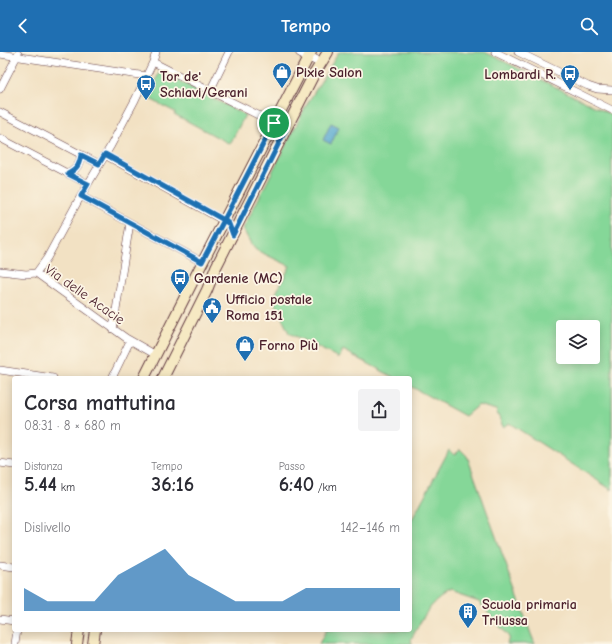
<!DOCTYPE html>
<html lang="it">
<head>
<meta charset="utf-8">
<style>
  :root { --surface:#fff; --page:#f2f2f3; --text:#2b2b33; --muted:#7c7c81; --accent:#1f6fb2 }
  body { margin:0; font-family:"Comic Neue",sans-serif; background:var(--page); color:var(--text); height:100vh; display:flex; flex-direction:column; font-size:15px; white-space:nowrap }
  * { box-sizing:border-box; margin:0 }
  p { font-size:13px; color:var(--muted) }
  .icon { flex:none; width:22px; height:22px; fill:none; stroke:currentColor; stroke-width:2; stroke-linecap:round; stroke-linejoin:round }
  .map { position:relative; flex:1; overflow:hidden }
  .sheet { position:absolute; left:12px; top:324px; width:400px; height:256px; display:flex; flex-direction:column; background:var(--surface); border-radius:4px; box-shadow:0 2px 10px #0003 }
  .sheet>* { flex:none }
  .tools { position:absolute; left:556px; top:268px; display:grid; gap:8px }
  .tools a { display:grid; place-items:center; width:44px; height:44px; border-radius:4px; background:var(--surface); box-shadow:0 2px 10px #0003; font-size:20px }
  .pin { position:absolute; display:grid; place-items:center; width:34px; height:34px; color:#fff; margin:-17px; border:2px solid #fff; border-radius:50%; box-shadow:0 1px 4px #0007 }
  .round { display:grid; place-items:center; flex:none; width:42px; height:42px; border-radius:4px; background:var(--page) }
  .head { display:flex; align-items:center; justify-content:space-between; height:68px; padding:0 12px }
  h1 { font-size:22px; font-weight:600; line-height:30px }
  .metrics { display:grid; grid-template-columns:repeat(3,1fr); gap:6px; height:68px; padding:4px 12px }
  .metrics div { display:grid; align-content:center }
  .metrics b { font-size:20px; font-weight:600 }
  .metrics small { font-size:11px; font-weight:400 }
  .metrics p { font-size:11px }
  .chart { height:112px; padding:8px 12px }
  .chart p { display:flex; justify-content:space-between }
  .chart svg { width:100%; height:72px; margin-top:4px; fill:var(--accent); opacity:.7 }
  header { display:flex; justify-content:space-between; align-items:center; height:52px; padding:0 12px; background:var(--accent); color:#fff; font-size:18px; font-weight:600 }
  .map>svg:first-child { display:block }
  .green { fill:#85d798; stroke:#687b62; fill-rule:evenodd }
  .water { fill:#54a9d0; stroke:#4f647e }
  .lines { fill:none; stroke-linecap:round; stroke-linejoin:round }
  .minor-casing { stroke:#633c42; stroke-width:8 }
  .tertiary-casing { stroke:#633c42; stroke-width:10 }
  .secondary-casing { stroke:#633c42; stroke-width:12 }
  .minor { stroke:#fff; stroke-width:7 }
  .tertiary { stroke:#fff; stroke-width:9 }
  .secondary { stroke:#f6e9c3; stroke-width:10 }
  .route-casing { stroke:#fff; stroke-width:8 }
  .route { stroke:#1f6fb2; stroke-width:5 }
  .labels { text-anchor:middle; stroke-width:3.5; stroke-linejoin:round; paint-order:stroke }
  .poi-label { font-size:14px; font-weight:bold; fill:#4a1f2b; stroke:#fcf5e5; text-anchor:start }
  .street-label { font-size:14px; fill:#4a1f2b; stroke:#fcf5e5 }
</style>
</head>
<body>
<header><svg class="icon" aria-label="back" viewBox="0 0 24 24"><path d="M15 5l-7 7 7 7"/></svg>Tempo<svg class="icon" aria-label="search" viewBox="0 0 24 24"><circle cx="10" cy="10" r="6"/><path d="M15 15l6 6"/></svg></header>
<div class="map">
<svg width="612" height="592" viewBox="0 0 612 592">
  <rect width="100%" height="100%" fill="#fcf5e5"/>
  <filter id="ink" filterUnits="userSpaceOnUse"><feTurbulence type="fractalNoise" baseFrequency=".025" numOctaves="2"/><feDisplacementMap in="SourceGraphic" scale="8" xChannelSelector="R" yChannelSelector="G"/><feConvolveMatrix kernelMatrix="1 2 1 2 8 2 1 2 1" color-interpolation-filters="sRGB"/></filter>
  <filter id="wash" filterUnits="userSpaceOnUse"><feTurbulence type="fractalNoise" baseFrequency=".012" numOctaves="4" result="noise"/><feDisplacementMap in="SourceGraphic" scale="16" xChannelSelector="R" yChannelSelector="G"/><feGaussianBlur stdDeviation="0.9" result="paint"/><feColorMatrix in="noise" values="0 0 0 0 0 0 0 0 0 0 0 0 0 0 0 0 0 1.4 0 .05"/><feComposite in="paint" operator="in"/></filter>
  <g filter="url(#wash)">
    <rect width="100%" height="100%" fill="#f2e1c3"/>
    <path class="green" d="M 339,0 L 485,0 L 612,63 L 612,438 L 509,371 L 503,375 L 496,358 L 478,353 L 465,364 L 410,334 L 410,326 L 395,326 L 343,298 L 339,306 L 289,281 L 274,249 L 276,241 L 290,214 L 256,198 L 251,192 L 243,177 L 307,52 ZM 563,275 L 593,275 L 593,305 L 563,305 Z
      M 160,19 L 245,63 L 230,92 L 174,62 L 175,60 L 150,47 L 150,40 Z
      M 460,397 L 467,404 L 531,582 L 535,592 L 507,592 L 509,585 L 479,550 L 450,540 C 429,550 422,568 411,587 L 412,592 L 319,592 L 326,578 L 410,578 L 410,471 L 449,398 L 454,403 Z"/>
    <path class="water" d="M 331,71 L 339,75 L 331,92 L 323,88 Z"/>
  </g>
  <g filter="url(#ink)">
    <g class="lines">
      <defs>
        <path id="minor" d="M 495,0 L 612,58
          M 518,0 L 588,34 L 597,37 L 612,38
          M 0,2 L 146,24
          M 153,10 L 210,39 L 286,77
          M 0,37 L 18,2
          M 210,39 L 229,0
          M 0,60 L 99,112
          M 0,86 L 88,132
          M 105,103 L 224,169 L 229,172 L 233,183
          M 68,122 C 78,116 79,113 81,103
          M 81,144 L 202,210
          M 0,219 L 26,222 L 36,221 L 126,286 L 156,303
          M 36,221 L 47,206 L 78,149 L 110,95 L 135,48 L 153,10 L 156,0
          M 113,277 L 130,171
          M 0,318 L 53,326
          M 112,326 L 130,289
          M 0,411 L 14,413
          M 0,513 L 14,515
          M 0,567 L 14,569
          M 15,592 L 17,578"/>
        <path id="tertiary" d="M 300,0 L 321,11"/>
        <path id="secondary" d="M 144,326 L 196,223 L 311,0
          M 163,326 L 207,238 L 216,215 L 286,77 L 313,24 L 328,0
          M 77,592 L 79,578
          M 93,592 L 95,578"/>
      </defs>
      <use href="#minor" class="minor-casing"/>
      <use href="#tertiary" class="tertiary-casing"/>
      <use href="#secondary" class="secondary-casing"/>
      <use href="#minor" class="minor"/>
      <use href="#tertiary" class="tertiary"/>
      <use href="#secondary" class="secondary"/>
    </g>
  </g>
  <g class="lines" filter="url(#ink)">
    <defs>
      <path id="route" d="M 274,71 L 224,168 L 105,102 L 99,112 L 81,103 C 79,113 78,116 68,122 L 88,132 L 81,144 L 202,210 L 224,168 L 229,172 L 233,183 L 286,77 L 274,71"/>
    </defs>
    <use href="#route" class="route-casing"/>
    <use href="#route" class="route"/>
  </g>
  <defs>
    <symbol id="shop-pin" viewBox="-11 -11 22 30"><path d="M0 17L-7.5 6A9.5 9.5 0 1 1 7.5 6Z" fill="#1f6fb2" stroke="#fcf5e5"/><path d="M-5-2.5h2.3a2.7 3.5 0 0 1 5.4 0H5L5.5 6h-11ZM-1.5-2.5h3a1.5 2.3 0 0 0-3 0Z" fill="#fff"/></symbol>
    <symbol id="bus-pin" viewBox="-11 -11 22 30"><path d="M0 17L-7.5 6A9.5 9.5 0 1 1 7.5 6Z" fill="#1f6fb2" stroke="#fcf5e5"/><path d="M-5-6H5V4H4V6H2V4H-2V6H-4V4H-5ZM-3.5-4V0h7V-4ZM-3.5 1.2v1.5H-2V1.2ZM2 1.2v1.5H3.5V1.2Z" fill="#fff"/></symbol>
    <symbol id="civic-pin" viewBox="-11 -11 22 30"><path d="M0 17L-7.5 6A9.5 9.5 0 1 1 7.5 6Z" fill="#1f6fb2" stroke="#fcf5e5"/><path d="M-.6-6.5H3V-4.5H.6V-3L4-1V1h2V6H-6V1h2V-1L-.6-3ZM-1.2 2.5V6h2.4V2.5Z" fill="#fff"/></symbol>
    <symbol id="building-pin" viewBox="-11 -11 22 30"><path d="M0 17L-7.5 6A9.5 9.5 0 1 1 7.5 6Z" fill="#1f6fb2" stroke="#fcf5e5"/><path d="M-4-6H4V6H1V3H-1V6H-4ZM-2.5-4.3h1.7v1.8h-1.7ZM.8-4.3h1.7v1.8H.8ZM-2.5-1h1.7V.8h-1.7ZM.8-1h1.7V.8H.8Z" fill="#fff"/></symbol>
  </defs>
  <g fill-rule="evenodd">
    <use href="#shop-pin" x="271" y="9" width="22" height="30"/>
    <use href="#bus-pin" x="559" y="11" width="22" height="30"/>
    <use href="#bus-pin" x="135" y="21" width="22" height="30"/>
    <use href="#bus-pin" x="169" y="215" width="22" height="30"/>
    <use href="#civic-pin" x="201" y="244" width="22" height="30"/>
    <use href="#shop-pin" x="234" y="282" width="22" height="30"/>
    <use href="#building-pin" x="457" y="549" width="22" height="30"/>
  </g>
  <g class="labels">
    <g class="poi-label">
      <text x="296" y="25">Pixie Salon</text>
      <text x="556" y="27" text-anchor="end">Lombardi R.</text>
      <text x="160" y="29">Tor de'<tspan x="160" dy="16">Schiavi/Gerani</tspan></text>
      <text x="194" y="231">Gardenie (MC)</text>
      <text x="226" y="252">Ufficio postale<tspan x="226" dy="16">Roma 151</tspan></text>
      <text x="259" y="298">Forno Più</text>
      <text x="482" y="557">Scuola primaria<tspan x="482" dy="16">Trilussa</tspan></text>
    </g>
    <g class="street-label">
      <text transform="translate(85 242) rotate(35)" y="5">Via delle Acacie</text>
    </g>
  </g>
</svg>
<div class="tools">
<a><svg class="icon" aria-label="layers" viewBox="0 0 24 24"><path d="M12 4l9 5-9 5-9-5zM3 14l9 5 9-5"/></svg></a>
</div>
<div class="pin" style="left:274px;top:71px;background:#1e9e55"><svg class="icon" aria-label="arrive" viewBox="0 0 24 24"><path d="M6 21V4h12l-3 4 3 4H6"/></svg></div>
<section class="sheet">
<div class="head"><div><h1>Corsa mattutina</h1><p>08:31 · 8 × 680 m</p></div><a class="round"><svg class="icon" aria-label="share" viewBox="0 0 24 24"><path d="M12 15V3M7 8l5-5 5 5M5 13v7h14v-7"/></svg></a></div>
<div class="metrics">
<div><p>Distanza</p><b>5.44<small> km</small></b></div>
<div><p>Tempo</p><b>36:16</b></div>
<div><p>Passo</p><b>6:40<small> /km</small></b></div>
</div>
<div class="chart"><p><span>Dislivello</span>142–146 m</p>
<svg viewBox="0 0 160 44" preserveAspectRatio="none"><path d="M0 44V30L10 38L20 38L30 38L40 22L50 14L60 6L70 22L80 30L90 38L100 38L110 38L120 30L130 30L140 30L150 30L160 30V44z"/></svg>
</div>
</section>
</div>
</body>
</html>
